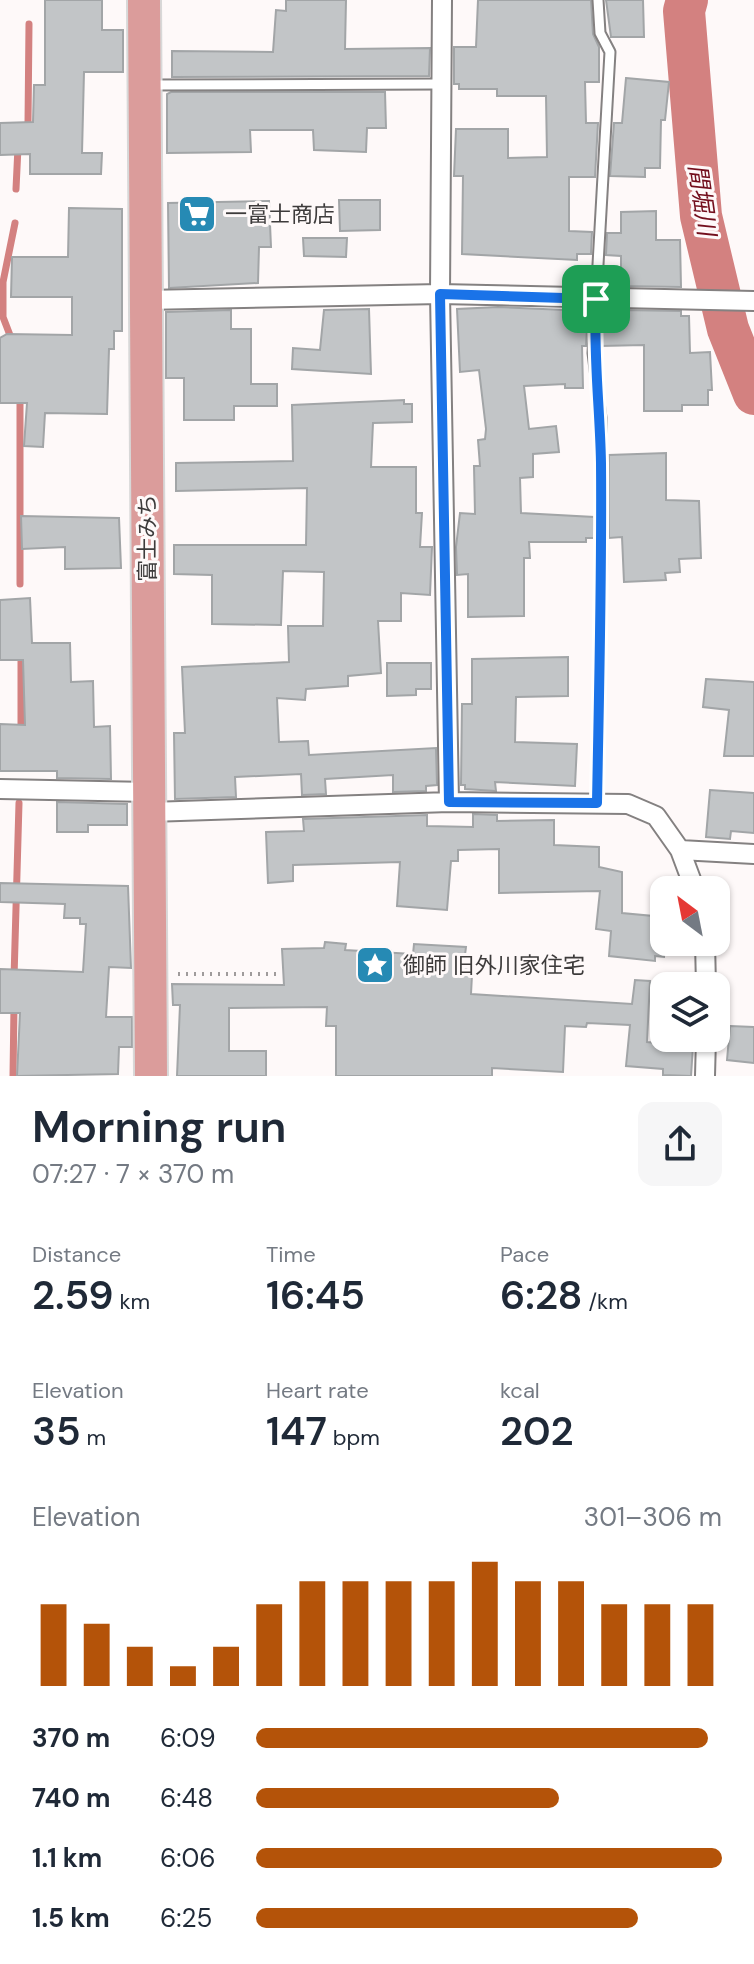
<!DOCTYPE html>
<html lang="en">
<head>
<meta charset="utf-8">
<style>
  :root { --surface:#fff; --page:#f6f6f7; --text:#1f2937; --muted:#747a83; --accent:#b45309 }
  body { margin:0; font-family:"DM Sans","Noto Sans JP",sans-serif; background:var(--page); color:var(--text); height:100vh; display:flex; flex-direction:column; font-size:30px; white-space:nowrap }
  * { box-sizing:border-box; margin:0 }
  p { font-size:26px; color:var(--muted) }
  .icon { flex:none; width:44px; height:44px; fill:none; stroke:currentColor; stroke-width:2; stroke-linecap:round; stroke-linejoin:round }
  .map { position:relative; height:1076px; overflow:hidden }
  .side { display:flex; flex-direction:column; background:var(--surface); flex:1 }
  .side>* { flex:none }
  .needle { width:52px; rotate:328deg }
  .controls { position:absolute; left:650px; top:876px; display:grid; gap:16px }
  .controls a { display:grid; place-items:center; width:80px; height:80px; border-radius:16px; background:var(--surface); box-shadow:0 2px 6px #0004; font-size:40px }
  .pin { position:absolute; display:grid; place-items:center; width:68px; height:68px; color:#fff; margin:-34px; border-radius:16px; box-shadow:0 4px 12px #0006 }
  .round { display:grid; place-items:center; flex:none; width:84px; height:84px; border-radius:16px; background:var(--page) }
  .headline { display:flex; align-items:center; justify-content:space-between; height:136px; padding:0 32px }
  h1 { font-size:44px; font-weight:600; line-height:60px }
  .figures { display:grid; grid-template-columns:repeat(3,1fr); gap:12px; height:136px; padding:8px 32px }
  .figures div { display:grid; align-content:center }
  .figures b { font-size:40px; font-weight:600 }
  .figures small { font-size:22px; font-weight:400 }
  .figures p { font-size:22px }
  .chart { height:224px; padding:16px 32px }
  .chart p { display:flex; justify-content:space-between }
  .chart svg { width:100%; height:144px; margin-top:8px; stroke:var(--accent); stroke-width:6 }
  ul { padding:0 32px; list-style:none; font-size:26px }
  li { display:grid; grid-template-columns:128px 96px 1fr; align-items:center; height:60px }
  li i { height:20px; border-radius:10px; background:var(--accent) }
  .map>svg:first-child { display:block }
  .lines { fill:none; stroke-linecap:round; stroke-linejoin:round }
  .stream { stroke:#d38180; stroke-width:7 }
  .river { stroke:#d38180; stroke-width:42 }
  .building { fill:#c2c5c7; stroke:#a2a5a7; stroke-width:2 }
  .service-casing { stroke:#848181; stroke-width:13 }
  .minor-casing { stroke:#848181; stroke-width:22 }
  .trunk-casing { stroke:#d8d8d8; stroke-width:36 }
  .path { stroke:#9f9b9b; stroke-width:4; stroke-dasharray:2 6; stroke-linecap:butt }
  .service { stroke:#fff; stroke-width:9 }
  .minor { stroke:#fff; stroke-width:18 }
  .trunk { stroke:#db9c9b; stroke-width:32 }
  .route-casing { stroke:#fff; stroke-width:16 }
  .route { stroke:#1a73e8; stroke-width:10 }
  .labels { text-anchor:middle; stroke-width:6; stroke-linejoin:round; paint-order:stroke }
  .poi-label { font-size:22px; fill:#3d3b3b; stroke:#fef9f9; text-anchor:start }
  .street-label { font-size:22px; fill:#3d3b3b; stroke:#fef9f9 }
  .water-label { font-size:24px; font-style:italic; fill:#730f1d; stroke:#fef9f9 }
</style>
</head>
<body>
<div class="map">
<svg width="754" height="1076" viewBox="0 0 754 1076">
  <rect width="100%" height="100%" fill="#fef9f9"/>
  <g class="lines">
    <path class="stream" d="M 25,129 L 28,123 L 29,24
      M 16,189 L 18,147
      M 13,343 L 3,317 L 3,282 L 15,223
      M 20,584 L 20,394
      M 21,733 L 21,653
      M 14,978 L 19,803
      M 13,1076 L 14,1006"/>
    <path class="river" d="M 687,0 L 684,11 L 701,216 L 728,329 L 754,394"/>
  </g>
  <path class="building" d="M 45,0 L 102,0 L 102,30 L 123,30 L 123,72 L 84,72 L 82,153 L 102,153 L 101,174 L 30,174 L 30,154 L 0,155 L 0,123 L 33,122 L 34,85 L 45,85 Z
    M 286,0 L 346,0 L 345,49 L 430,48 L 429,76 L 172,77 L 172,51 L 273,52 L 276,10 L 286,11 Z
    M 478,0 L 591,0 L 593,34 L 599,47 L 599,82 L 585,82 L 586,123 L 598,123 L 595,177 L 569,177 L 569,231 L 592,232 L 591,254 L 577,254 L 577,260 L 462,254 L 463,176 L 454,176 L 456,129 L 508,129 L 508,158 L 547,157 L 546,96 L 497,96 L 497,89 L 459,89 L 459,84 L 454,84 L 454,47 L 476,47 Z
    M 606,0 L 643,0 L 644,37 L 611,37 Z
    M 626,78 L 669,82 L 665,120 L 661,120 L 660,168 L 645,168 L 645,177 L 610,176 L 614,123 L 622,123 Z
    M 171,92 L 385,92 L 386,128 L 367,128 L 366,152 L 314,150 L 313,130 L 250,130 L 251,152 L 167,153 L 167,94 Z
    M 339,200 L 380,200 L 380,230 L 340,231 Z
    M 269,201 L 271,247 L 259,247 L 258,283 L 169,288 L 168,203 Z
    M 69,208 L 122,209 L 122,331 L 114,331 L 114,349 L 109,349 L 107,414 L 45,413 L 43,447 L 24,446 L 27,403 L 0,403 L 0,338 L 7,334 L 72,335 L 72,297 L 11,297 L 12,257 L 68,257 Z
    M 656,211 L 656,240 L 680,240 L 681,287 L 621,286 L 621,256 L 606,255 L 607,233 L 621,233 L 621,212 Z
    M 303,238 L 347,238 L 346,257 L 304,256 Z
    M 498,307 L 588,311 L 586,346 L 582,346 L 583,388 L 565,388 L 565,384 L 524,386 L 529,429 L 556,426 L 559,452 L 533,454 L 533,477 L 520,478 L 521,513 L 594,517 L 594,538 L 586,538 L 586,542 L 529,542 L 530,558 L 524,558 L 524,616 L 468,617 L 468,574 L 457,575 L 456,547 L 460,513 L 475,514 L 474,466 L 480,466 L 478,440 L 485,439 L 486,429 L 479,370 L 460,372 L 457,309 Z
    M 369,309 L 371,374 L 292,369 L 293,348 L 320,350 L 324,310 Z
    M 231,310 L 231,329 L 251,329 L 251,384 L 277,384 L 277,406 L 234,406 L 234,420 L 184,420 L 184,378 L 166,378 L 166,312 Z
    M 621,310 L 681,311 L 681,316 L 689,316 L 690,353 L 710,352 L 712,390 L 708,390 L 708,405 L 682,405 L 682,411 L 644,411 L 644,345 L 601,346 L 603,312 Z
    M 404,400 L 404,404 L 412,404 L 412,422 L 373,423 L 371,467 L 416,467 L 416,513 L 422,513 L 420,547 L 432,547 L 430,595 L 401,593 L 401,621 L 378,621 L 381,673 L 348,676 L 348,686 L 306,689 L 305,700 L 277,698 L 279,742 L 308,741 L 309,755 L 436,748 L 437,785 L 426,786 L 426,791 L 393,792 L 393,775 L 325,779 L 326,794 L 302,795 L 301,774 L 235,777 L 236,797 L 175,799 L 174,733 L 185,733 L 182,667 L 289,662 L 288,626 L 323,626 L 324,572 L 283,571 L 281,625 L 212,624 L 212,575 L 174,574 L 174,545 L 306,545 L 307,488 L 176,491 L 176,463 L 293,461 L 292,405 Z
    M 666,453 L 666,500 L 699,501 L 701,558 L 679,559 L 680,572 L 665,573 L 666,580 L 624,582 L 622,537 L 609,538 L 609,455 Z
    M 21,516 L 119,518 L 121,568 L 65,569 L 65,547 L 22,549 Z
    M 30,598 L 32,643 L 70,643 L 71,682 L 93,681 L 94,727 L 110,726 L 111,779 L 57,778 L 57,771 L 0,771 L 0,724 L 25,725 L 23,660 L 0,660 L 0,600 Z
    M 568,657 L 568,696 L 516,697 L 515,742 L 577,744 L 575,786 L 495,782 L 496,791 L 465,789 L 465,785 L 461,785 L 462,704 L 472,704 L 472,659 Z
    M 387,663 L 431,663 L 431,689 L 416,689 L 416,695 L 387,696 Z
    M 706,679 L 754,682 L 754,756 L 724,756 L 729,710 L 703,707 Z
    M 710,790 L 754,793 L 754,833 L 731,831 L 730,839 L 706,837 Z
    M 57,802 L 127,804 L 127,825 L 88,825 L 88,832 L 57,832 Z
    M 473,814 L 497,815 L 497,821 L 554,820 L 554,845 L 599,847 L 599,867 L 622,872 L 622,913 L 664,917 L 664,957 L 655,956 L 655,961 L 609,956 L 611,931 L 596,929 L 600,891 L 499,893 L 499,849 L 458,850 L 458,861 L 451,861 L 447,910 L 397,906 L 400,862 L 293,865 L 293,881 L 268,883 L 266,832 L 304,831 L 303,819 L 427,815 L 427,826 L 473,827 Z
    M 0,883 L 128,886 L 131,968 L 109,967 L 106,1017 L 132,1017 L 132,1047 L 119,1047 L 118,1074 L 17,1076 L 20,1013 L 0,1013 L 0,969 L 83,972 L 86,924 L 80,924 L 80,918 L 64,918 L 65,904 L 0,902 Z
    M 325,942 L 346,944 L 345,950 L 413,954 L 414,944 L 466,947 L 465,955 L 473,956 L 471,994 L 632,1004 L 635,980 L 650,981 L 647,1042 L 693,1046 L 691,1076 L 663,1075 L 663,1069 L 626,1066 L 630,1025 L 587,1023 L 586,1027 L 565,1026 L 563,1072 L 492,1068 L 492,1076 L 336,1076 L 336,1026 L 326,1026 L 327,1007 L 229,1008 L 229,1051 L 266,1051 L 266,1076 L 177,1076 L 180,1005 L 173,1005 L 172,984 L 284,985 L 282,949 L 324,948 Z
    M 730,1026 L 754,1027 L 754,1063 L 727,1060 Z"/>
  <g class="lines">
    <defs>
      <path id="service" d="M 148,85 L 441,84
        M 597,803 L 602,550 L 601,418 L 593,353 L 610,52 L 600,33 L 598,0"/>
      <path id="minor" d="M 442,0 L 440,294 L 449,802
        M 145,300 L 440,294 L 754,301
        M 0,789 L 149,792
        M 150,812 L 449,802 L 628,804 L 656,816 L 680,850 L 695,890
        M 680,850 L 754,854
        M 705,942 L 706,986
        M 705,1076 L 706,1038"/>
      <path id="trunk" d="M 144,0 L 151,1076"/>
    </defs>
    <use href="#service" class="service-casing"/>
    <use href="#minor" class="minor-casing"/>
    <use href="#trunk" class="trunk-casing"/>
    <path class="path" d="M 178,974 L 280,974"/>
    <use href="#service" class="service"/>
    <use href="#minor" class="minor"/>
    <use href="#trunk" class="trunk"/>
  </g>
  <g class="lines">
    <defs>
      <path id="route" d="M 440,294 L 596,299 C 593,356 600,407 601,463 C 602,576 599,690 597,803 L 449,802 Z"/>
    </defs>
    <use href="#route" class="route-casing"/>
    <use href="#route" class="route"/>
  </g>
  <defs>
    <symbol id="supermarket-square" viewBox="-11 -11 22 22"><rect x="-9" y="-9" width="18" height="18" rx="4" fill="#268ab4" stroke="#fef9f9"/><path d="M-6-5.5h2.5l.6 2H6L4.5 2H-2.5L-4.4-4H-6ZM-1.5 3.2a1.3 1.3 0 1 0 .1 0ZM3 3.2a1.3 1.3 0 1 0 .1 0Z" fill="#fff"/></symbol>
    <symbol id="sight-square" viewBox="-11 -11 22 22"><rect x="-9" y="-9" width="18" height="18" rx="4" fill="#268ab4" stroke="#fef9f9"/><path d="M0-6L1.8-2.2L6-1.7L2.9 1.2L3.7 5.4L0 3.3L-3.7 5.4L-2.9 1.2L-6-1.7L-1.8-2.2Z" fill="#fff"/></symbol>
  </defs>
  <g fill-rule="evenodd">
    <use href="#supermarket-square" x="175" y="192" width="44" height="44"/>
    <use href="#sight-square" x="353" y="943" width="44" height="44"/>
  </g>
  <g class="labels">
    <g class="poi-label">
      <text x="225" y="222">一富士商店</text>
      <text x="403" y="973">御師 旧外川家住宅</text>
    </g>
    <g class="street-label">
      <text transform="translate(147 538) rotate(-90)" y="8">富士みち</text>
    </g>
    <g class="water-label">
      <text transform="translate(702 200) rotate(82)" y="8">間堀川</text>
    </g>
  </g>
</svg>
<div class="controls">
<a><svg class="needle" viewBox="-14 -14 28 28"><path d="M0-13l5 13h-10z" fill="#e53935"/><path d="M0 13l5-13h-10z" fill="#747a83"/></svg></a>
<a><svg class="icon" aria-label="layers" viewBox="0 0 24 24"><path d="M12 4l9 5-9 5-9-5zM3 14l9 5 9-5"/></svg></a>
</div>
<div class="pin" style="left:596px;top:299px;background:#1e9e55"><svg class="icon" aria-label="arrive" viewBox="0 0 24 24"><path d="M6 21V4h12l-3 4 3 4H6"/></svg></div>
</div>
<section class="side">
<div class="headline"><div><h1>Morning run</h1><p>07:27 · 7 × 370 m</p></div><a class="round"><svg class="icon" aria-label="share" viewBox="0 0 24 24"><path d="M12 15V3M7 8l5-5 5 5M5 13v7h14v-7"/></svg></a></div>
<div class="figures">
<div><p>Distance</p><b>2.59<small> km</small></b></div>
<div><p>Time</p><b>16:45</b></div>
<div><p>Pace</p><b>6:28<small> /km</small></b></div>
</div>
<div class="figures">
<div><p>Elevation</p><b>35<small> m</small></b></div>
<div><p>Heart rate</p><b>147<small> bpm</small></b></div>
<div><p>kcal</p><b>202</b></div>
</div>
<div class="chart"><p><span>Elevation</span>301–306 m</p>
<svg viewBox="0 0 160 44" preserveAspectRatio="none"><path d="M5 44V19M15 44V25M25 44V32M35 44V38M45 44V32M55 44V19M65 44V12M75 44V12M85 44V12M95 44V12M105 44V6M115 44V12M125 44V12M135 44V19M145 44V19M155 44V19"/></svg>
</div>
<ul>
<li><b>370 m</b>6:09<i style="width:97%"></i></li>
<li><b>740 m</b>6:48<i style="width:65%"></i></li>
<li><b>1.1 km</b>6:06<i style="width:100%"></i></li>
<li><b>1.5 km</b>6:25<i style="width:82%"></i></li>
</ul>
</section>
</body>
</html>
